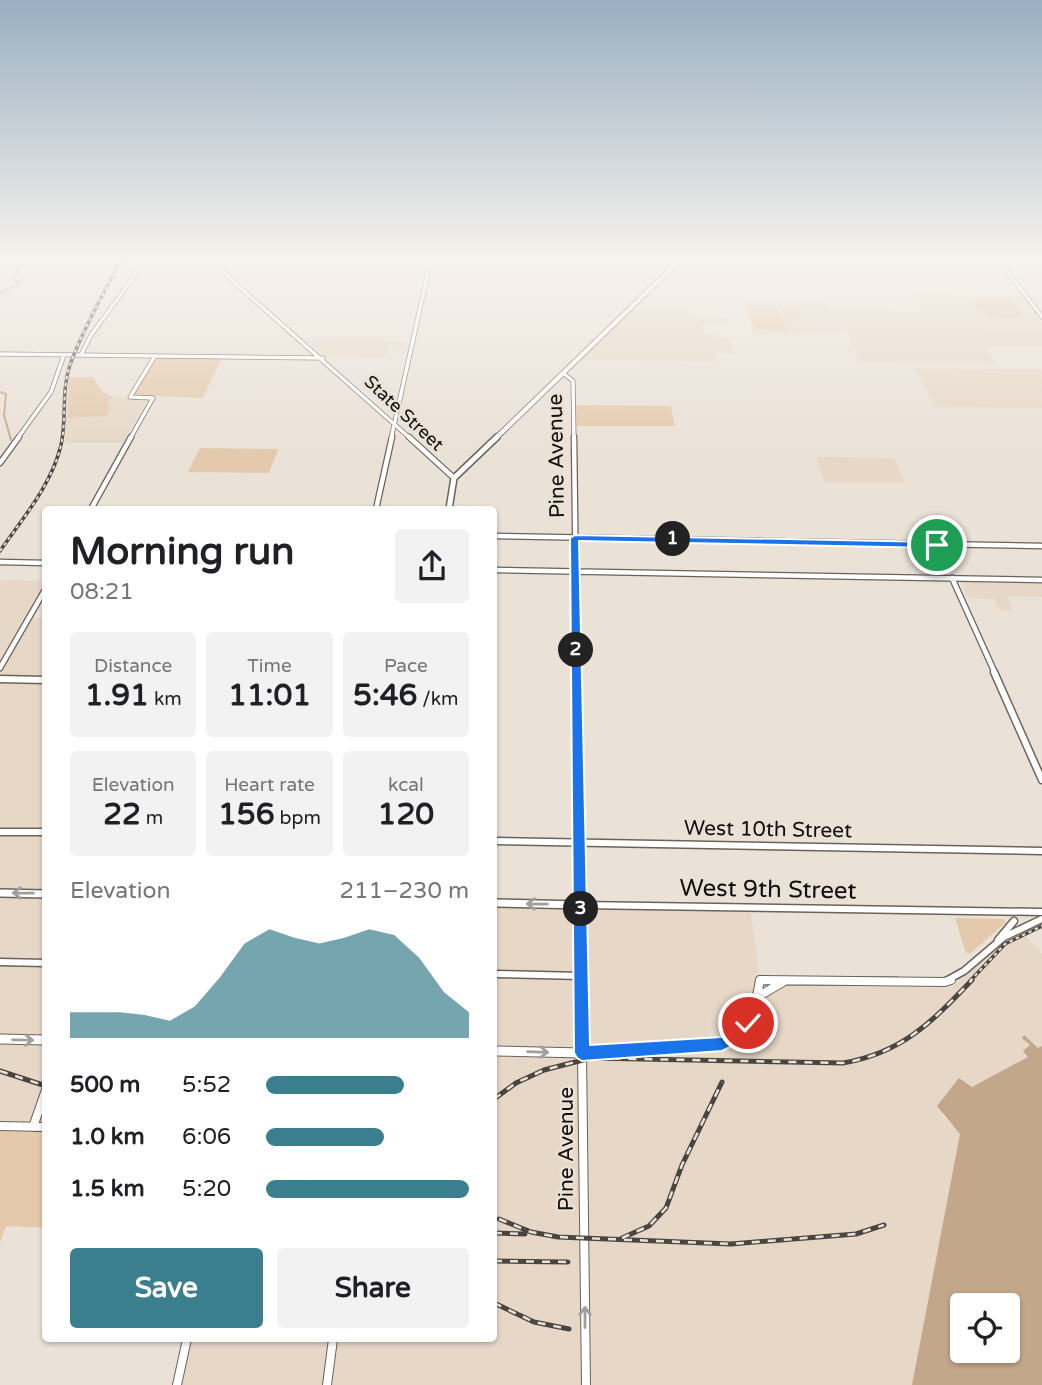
<!DOCTYPE html>
<html lang="en">
<head>
<meta charset="utf-8">
<style>
  :root { --surface:#fff; --page:#f2f2f2; --text:#202124; --muted:#757577; --accent:#3b7f8e }
  body { margin:0; font-family:"Varela Round",sans-serif; background:var(--page); color:var(--text); height:100vh; display:flex; flex-direction:column; font-size:26px; white-space:nowrap }
  * { box-sizing:border-box; margin:0 }
  p { font-size:23px; color:var(--muted) }
  .icon { flex:none; width:38px; height:38px; fill:none; stroke:currentColor; stroke-width:2; stroke-linecap:round; stroke-linejoin:round }
  .map { position:relative; flex:1; overflow:hidden }
  .drawer { position:absolute; left:42px; top:506px; width:455px; height:836px; display:flex; flex-direction:column; background:var(--surface); border-radius:7px; box-shadow:0 2px 5px #0004 }
  .drawer>* { flex:none }
  .buttons { position:absolute; left:950px; top:1293px; display:grid; gap:14px }
  .buttons a { display:grid; place-items:center; width:70px; height:70px; border-radius:7px; background:var(--surface); box-shadow:0 2px 5px #0004; font-size:35px }
  .pin { position:absolute; display:grid; place-items:center; width:60px; height:60px; color:#fff; margin:-30px; border:4px solid #fff; border-radius:50%; box-shadow:0 2px 7px #0007 }
  .km { position:absolute; width:35px; height:35px; margin:-18px; border-radius:50%; background:#222; color:#fff; font-size:19px; line-height:35px; text-align:center }
  .round { display:grid; place-items:center; flex:none; width:74px; height:74px; border-radius:7px; background:var(--page) }
  .overview { display:flex; align-items:center; justify-content:space-between; height:119px; padding:0 28px }
  h1 { font-size:38px; font-weight:700; line-height:52px }
  .metrics { display:grid; grid-template-columns:repeat(3,1fr); gap:10px; height:119px; padding:7px 28px }
  .metrics div { display:grid; align-content:center; border-radius:7px; background:var(--page); text-align:center }
  .metrics b { font-size:30px; font-weight:700 }
  .metrics small { font-size:19px; font-weight:400 }
  .metrics p { font-size:19px }
  .chart { height:196px; padding:14px 28px }
  .chart p { display:flex; justify-content:space-between }
  .chart svg { width:100%; height:126px; margin-top:7px; fill:var(--accent); opacity:.7 }
  .cta { display:flex; gap:14px; margin-top:auto; padding:14px 28px }
  .cta a { flex:1; height:80px; border-radius:7px; background:var(--accent); color:#fff; font-size:28px; font-weight:700; line-height:80px; text-align:center }
  .cta a+a { background:var(--page); color:var(--text) }
  ul { padding:0 28px; list-style:none; font-size:23px }
  li { display:grid; grid-template-columns:112px 84px 1fr; align-items:center; height:52px }
  li i { height:18px; border-radius:9px; background:var(--accent) }
  .map>svg:first-child { display:block }
  .built { fill:#e6d7c7 }
  .green { fill:#e4c9ac }
  .water { fill:#c2a78a; fill-rule:evenodd }
  .lines { fill:none; stroke-linecap:round; stroke-linejoin:round }
  .stream { stroke:#c2a78a; stroke-width:2 }
  .secondary-far3-casing { stroke:#6b635a; stroke-width:5 }
  .secondary-far2-casing { stroke:#6b635a; stroke-width:7 }
  .secondary-far1-casing { stroke:#6b635a; stroke-width:9 }
  .secondary-casing { stroke:#6b635a; stroke-width:10 }
  .primary-far3-casing { stroke:#6b635a; stroke-width:6 }
  .primary-far2-casing { stroke:#6b635a; stroke-width:8 }
  .primary-far1-casing { stroke:#6b635a; stroke-width:10 }
  .primary-casing { stroke:#6b635a; stroke-width:11 }
  .secondary-far3 { stroke:#fff; stroke-width:3.5 }
  .secondary-far2 { stroke:#fff; stroke-width:4.5 }
  .secondary-far1 { stroke:#fff; stroke-width:6 }
  .secondary { stroke:#fff; stroke-width:8 }
  .primary-far3 { stroke:#fff; stroke-width:4.5 }
  .primary-far2 { stroke:#fff; stroke-width:5 }
  .primary-far1 { stroke:#fff; stroke-width:7 }
  .primary { stroke:#fff; stroke-width:9 }
  .rail-far1-casing { stroke:#494540; stroke-width:3.5 }
  .rail-casing { stroke:#494540; stroke-width:5 }
  .rail-far1 { stroke:#eae1d7; stroke-width:2; stroke-dasharray:3.5; stroke-linecap:butt }
  .rail { stroke:#eae1d7; stroke-width:2.5; stroke-dasharray:8; stroke-linecap:butt }
  .oneway { stroke:#a09f9d }
  .route { fill:#1a73e8; stroke:#fff; stroke-width:2 }
  .labels { text-anchor:middle; stroke-width:5; stroke-linejoin:round; paint-order:stroke }
  .far-street-label { font-size:18px; fill:#110e0b; stroke:#eae1d7 }
  .street-label { font-size:21px; fill:#110e0b; stroke:#eae1d7 }
  .near-street-label { font-size:24px; fill:#110e0b; stroke:#eae1d7 }
</style>
</head>
<body>
<div class="map">
<svg width="1042" height="1385" viewBox="0 0 1042 1385">
  <rect width="100%" height="100%" fill="#eae1d7"/>
  <path class="built" d="M 911,295 L 1022,296 L 1042,323 L 1042,329 L 972,330 L 1042,330 L 1042,347 L 984,347 L 995,364 L 861,363 L 847,331 L 753,334 L 745,304 L 746,301 L 825,302 L 830,311 L 919,312 Z
    M 635,308 L 687,308 L 689,316 L 727,317 L 729,324 L 701,324 L 703,334 L 715,334 L 717,339 L 731,339 L 735,353 L 715,353 L 717,361 L 581,360 Z
    M 308,340 L 408,341 L 407,346 L 388,346 L 385,357 L 326,356 Z
    M 915,368 L 1042,370 L 1042,408 L 935,407 Z
    M 69,377 L 93,377 L 103,392 L 113,397 L 147,400 L 123,443 L 65,443 Z
    M 816,457 L 894,458 L 905,482 L 825,482 Z
    M 0,580 L 45,581 L 45,588 L 30,618 L 46,618 L 45,1127 L 0,1126 Z
    M 961,582 L 1042,584 L 1042,597 L 1007,596 L 1013,610 L 1000,610 L 994,599 L 968,598 Z
    M 494,903 L 750,908 L 760,980 L 758,996 L 774,985 L 951,988 L 1002,942 L 1020,931 L 1042,954 L 1042,1046 L 1038,1048 L 1025,1036 L 1031,1045 L 1029,1057 L 972,1088 L 941,1114 L 960,1134 L 912,1385 L 180,1385 L 190,1339 L 494,1339 Z"/>
  <path class="green" d="M 1007,298 C 1017,301 1019,308 1023,317 C 1001,318 984,319 971,300 Z
    M 747,308 L 778,308 L 783,321 L 782,309 L 794,309 L 797,315 L 788,315 L 793,319 L 783,322 L 786,330 L 755,329 Z
    M 157,357 L 222,358 L 203,398 L 134,395 Z
    M 69,377 L 93,377 L 103,392 L 112,397 L 107,403 L 110,409 L 107,416 L 68,418 Z
    M 577,405 L 671,406 L 675,426 L 577,426 L 575,406 Z
    M 200,448 L 278,449 L 269,473 L 188,472 Z
    M 955,918 L 1004,919 L 1006,922 L 971,953 L 966,953 Z
    M 45,1090 L 45,1228 L 6,1226 L 0,1243 L 0,1126 L 33,1126 Z"/>
  <path class="water" d="M 1024,1035 L 1038,1048 L 1042,1046 L 1042,1385 L 912,1385 L 960,1134 L 937,1106 L 959,1078 L 972,1087 L 1028,1057 L 1023,1051 L 1030,1045 L 1022,1038 ZM 962,1306 L 1008,1306 L 1008,1351 L 962,1351 Z"/>
  <g class="lines">
    <path class="stream" d="M 0,293 L 21,283 L 13,279 L 25,259
      M 0,392 L 6,394 L 4,415 L 11,440"/>
    <defs>
      <path id="secondary-far3" d="M 208,259 L 411,439
        M 998,259 L 1042,317
        M 0,354 L 323,358
        M 81,355 L 91,335 L 147,259
        M 563,373 L 573,381 L 574,439
        M 17,439 L 51,392 L 64,355
        M 130,439 L 153,398 L 130,397 L 155,356
        M 391,439 L 431,259"/>
      <path id="secondary-far2" d="M 409,437 L 454,478
        M 574,437 L 577,673
        M 0,463 L 19,437
        M 91,509 L 131,437
        M 376,509 L 392,437
        M 494,536 L 1042,546
        M 0,562 L 46,563
        M 494,570 L 1042,580
        M 952,578 L 995,673
        M 0,668 L 46,588"/>
      <path id="secondary-far1" d="M 577,672 L 581,905 L 1042,912
        M 994,672 L 1042,780
        M 0,679 L 46,680
        M 0,832 L 46,832
        M 494,841 L 1042,851
        M 998,940 L 1014,921
        M 0,962 L 46,963
        M 494,974 L 581,976
        M 760,981 L 897,981
        M 946,981 L 964,971 L 1004,937 L 1042,919"/>
      <path id="secondary" d="M 759,996 L 783,982
        M 0,1126 L 46,1127
        M 33,1127 L 46,1090
        M 177,1385 L 187,1339
        M 327,1385 L 333,1339
        M 586,1385 L 582,1053 L 727,1042 C 748,1026 756,1006 760,980 L 945,982 L 951,980"/>
      <path id="primary-far3" d="M 495,439 L 681,259"/>
      <path id="primary-far2" d="M 449,509 L 454,478 L 497,437"/>
      <path id="primary-far1" d="M 0,893 L 46,894
        M 494,903 L 581,905 L 582,981"/>
      <path id="primary" d="M 0,1039 L 46,1040
        M 494,1051 L 582,1053 L 582,980"/>
    </defs>
    <use href="#secondary-far3" class="secondary-far3-casing"/>
    <use href="#secondary-far2" class="secondary-far2-casing"/>
    <use href="#secondary-far1" class="secondary-far1-casing"/>
    <use href="#secondary" class="secondary-casing"/>
    <use href="#primary-far3" class="primary-far3-casing"/>
    <use href="#primary-far2" class="primary-far2-casing"/>
    <use href="#primary-far1" class="primary-far1-casing"/>
    <use href="#primary" class="primary-casing"/>
    <use href="#secondary-far3" class="secondary-far3"/>
    <use href="#secondary-far2" class="secondary-far2"/>
    <use href="#secondary-far1" class="secondary-far1"/>
    <use href="#secondary" class="secondary"/>
    <use href="#primary-far3" class="primary-far3"/>
    <use href="#primary-far2" class="primary-far2"/>
    <use href="#primary-far1" class="primary-far1"/>
    <use href="#primary" class="primary"/>
    <defs>
      <path id="rail-far1" d="M 0,551 C 23,518 52,484 61,445 C 67,418 61,391 70,365 C 83,328 104,294 121,259
        M 970,981 L 1005,944 L 1042,926"/>
      <path id="rail" d="M 0,1071 L 46,1086
        M 494,1099 L 516,1083 L 544,1070 L 591,1058 L 843,1063 C 902,1053 932,1022 972,980
        M 499,1219 L 531,1232 L 558,1237 L 731,1244 L 856,1234 L 884,1225
        M 494,1233 L 525,1234
        M 622,1238 L 649,1226 L 666,1208 L 682,1165 L 722,1082
        M 494,1261 L 568,1262
        M 494,1303 L 534,1322 L 569,1329"/>
    </defs>
    <use href="#rail-far1" class="rail-far1-casing"/>
    <use href="#rail" class="rail-casing"/>
    <use href="#rail-far1" class="rail-far1"/>
    <use href="#rail" class="rail"/>
  </g>
  <defs><path id="oneway-shaft" d="M-6 0H5M1.5-3L5.5 0L1.5 3" fill="none" stroke-width="1.6" stroke-linecap="round" stroke-linejoin="round" transform="scale(1.75)"/></defs>
  <g class="oneway">
    <use href="#oneway-shaft" transform="translate(23 893) rotate(-179)"/>
    <use href="#oneway-shaft" transform="translate(537 904) rotate(-179)"/>
    <use href="#oneway-shaft" transform="translate(23 1040) rotate(1)"/>
    <use href="#oneway-shaft" transform="translate(538 1052) rotate(2)"/>
    <use href="#oneway-shaft" transform="translate(585 1317) rotate(-90)"/>
  </g>
  <linearGradient id="sky" x2="0" y2="1"><stop stop-color="#99afc2"/><stop offset="0.57" stop-color="#f6f2ed"/><stop offset="1" stop-color="#f6f2ed" stop-opacity="0"/></linearGradient>
  <rect width="1042" height="453" fill="url(#sky)"/>
  <path class="route" d="M 575,535 L 937,542 L 942,545 L 937,548 L 579,541 L 590,1045 L 721,1037 C 731,1031 739,1019 748,1015 L 754,1018 L 756,1023 L 744,1040 L 722,1051 L 582,1061 L 577,1058 L 574,1053 L 570,538 Z"/>
  <g class="labels">
    <g class="far-street-label">
      <text transform="translate(404 413) rotate(43)" y="6">State Street</text>
    </g>
    <g class="street-label">
      <text transform="translate(556 456) rotate(-91)" y="7">Pine Avenue</text>
      <text transform="translate(768 829) rotate(1)" y="7">West 10th Street</text>
      <text transform="translate(566 1149) rotate(-90)" y="7">Pine Avenue</text>
    </g>
    <g class="near-street-label">
      <text transform="translate(768 889) rotate(1)" y="8">West 9th Street</text>
    </g>
  </g>
</svg>
<div class="buttons">
<a><svg class="icon" aria-label="locate" viewBox="0 0 24 24"><circle cx="12" cy="12" r="6"/><path d="M12 2v4M12 18v4M2 12h4M18 12h4"/></svg></a>
</div>
<div class="pin" style="left:937px;top:545px;background:#1e9e55"><svg class="icon" aria-label="arrive" viewBox="0 0 24 24"><path d="M6 21V4h12l-3 4 3 4H6"/></svg></div>
<div class="pin" style="left:748px;top:1023px;background:#d93025"><svg class="icon" aria-label="check" viewBox="0 0 24 24"><path d="M5 12l5 5 9-10"/></svg></div>
<b class="km" style="left:673px;top:539px">1</b>
<b class="km" style="left:576px;top:650px">2</b>
<b class="km" style="left:581px;top:909px">3</b>
<section class="drawer">
<div class="overview"><div><h1>Morning run</h1><p>08:21</p></div><a class="round"><svg class="icon" aria-label="share" viewBox="0 0 24 24"><path d="M12 15V3M7 8l5-5 5 5M5 13v7h14v-7"/></svg></a></div>
<div class="metrics">
<div><p>Distance</p><b>1.91<small> km</small></b></div>
<div><p>Time</p><b>11:01</b></div>
<div><p>Pace</p><b>5:46<small> /km</small></b></div>
</div>
<div class="metrics">
<div><p>Elevation</p><b>22<small> m</small></b></div>
<div><p>Heart rate</p><b>156<small> bpm</small></b></div>
<div><p>kcal</p><b>120</b></div>
</div>
<div class="chart"><p><span>Elevation</span>211–230 m</p>
<svg viewBox="0 0 160 44" preserveAspectRatio="none"><path d="M0 44V35L10 35L20 35L30 36L40 38L50 33L60 23L70 11L80 6L90 9L100 11L110 9L120 6L130 8L140 16L150 28L160 35V44z"/></svg>
</div>
<ul>
<li><b>500 m</b>5:52<i style="width:68%"></i></li>
<li><b>1.0 km</b>6:06<i style="width:58%"></i></li>
<li><b>1.5 km</b>5:20<i style="width:100%"></i></li>
</ul>
<div class="cta"><a>Save</a><a>Share</a></div>
</section>
</div>
</body>
</html>
